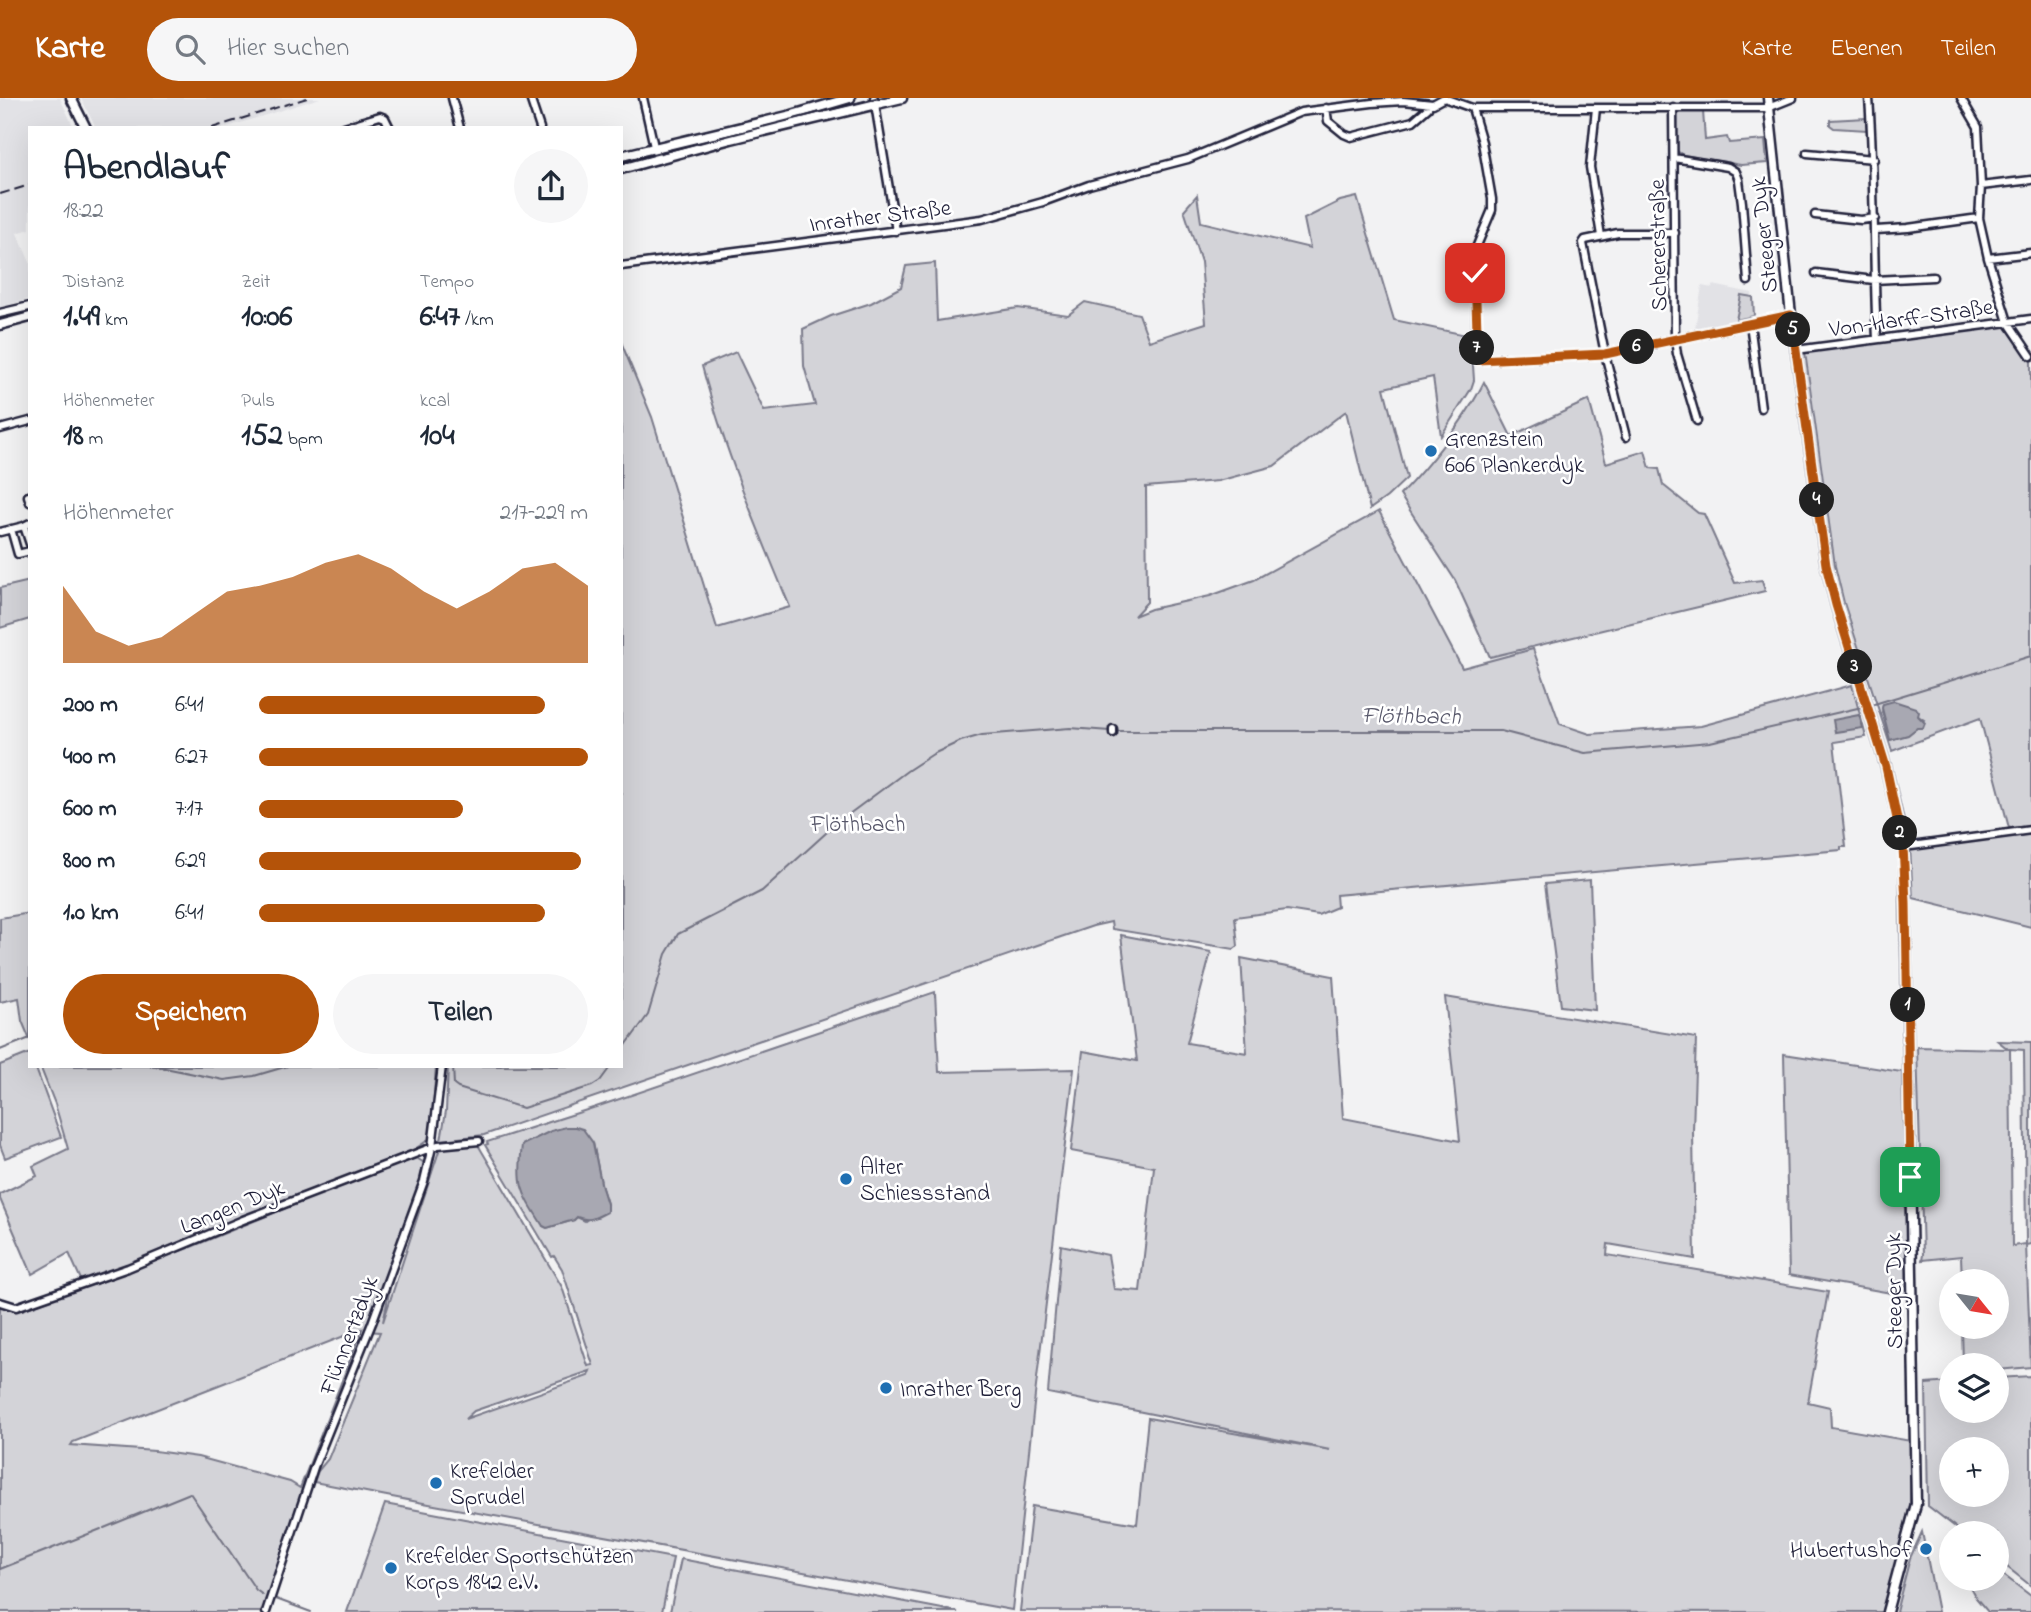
<!DOCTYPE html>
<html lang="de">
<head>
<meta charset="utf-8">
<style>
  :root { --surface:#fff; --page:#f6f6f7; --text:#1f2937; --muted:#747a83; --accent:#b45309 }
  body { margin:0; font-family:"Indie Flower",sans-serif; background:var(--page); color:var(--text); height:100vh; display:flex; flex-direction:column; font-size:26px; white-space:nowrap }
  * { box-sizing:border-box; margin:0 }
  p { font-size:23px; color:var(--muted) }
  .icon { flex:none; width:38px; height:38px; fill:none; stroke:currentColor; stroke-width:2; stroke-linecap:round; stroke-linejoin:round }
  .map { position:relative; flex:1; overflow:hidden }
  .sheet { position:absolute; left:28px; top:28px; width:595px; height:942px; display:flex; flex-direction:column; background:var(--surface); border-radius:0px; box-shadow:0 7px 28px #0002 }
  .sheet>* { flex:none }
  .needle { width:46px; rotate:120deg }
  .fabs { position:absolute; left:1939px; top:1171px; display:grid; gap:14px }
  .fabs a { display:grid; place-items:center; width:70px; height:70px; border-radius:50%; background:var(--surface); box-shadow:0 7px 28px #0002; font-size:35px }
  .pin { position:absolute; display:grid; place-items:center; width:60px; height:60px; color:#fff; margin:-30px; border-radius:14px; box-shadow:0 4px 10px #0006 }
  .km { position:absolute; width:35px; height:35px; margin:-18px; border-radius:50%; background:#222; color:#fff; font-size:19px; line-height:35px; text-align:center }
  .round { display:grid; place-items:center; flex:none; width:74px; height:74px; border-radius:37px; background:var(--page) }
  .overview { display:flex; align-items:center; justify-content:space-between; height:119px; padding:0 35px }
  h1 { font-size:38px; font-weight:700; line-height:52px }
  .figures { display:grid; grid-template-columns:repeat(3,1fr); gap:10px; height:119px; padding:7px 35px }
  .figures div { display:grid; align-content:center }
  .figures b { font-size:30px; font-weight:700 }
  .figures small { font-size:19px; font-weight:400 }
  .figures p { font-size:19px }
  .chart { height:196px; padding:14px 35px }
  .chart p { display:flex; justify-content:space-between }
  .chart svg { width:100%; height:126px; margin-top:7px; fill:var(--accent); opacity:.7 }
  .cta { display:flex; gap:14px; margin-top:auto; padding:14px 35px }
  .cta a { flex:1; height:80px; border-radius:42px; background:var(--accent); color:#fff; font-size:28px; font-weight:700; line-height:80px; text-align:center }
  .cta a+a { background:var(--page); color:var(--text) }
  ul { padding:0 35px; list-style:none; font-size:23px }
  li { display:grid; grid-template-columns:112px 84px 1fr; align-items:center; height:52px }
  li i { height:18px; border-radius:9px; background:var(--accent) }
  header { display:flex; align-items:center; gap:42px; box-sizing:border-box; height:98px; padding:0 35px; background:var(--accent); color:#fff }
  header strong { font-size:33px }
  nav { display:flex; gap:38px; margin-inline-start:auto; font-size:24px }
  .search { width:490px; height:63px; background:var(--page); display:flex; align-items:center; gap:18px; box-sizing:border-box; padding:0 24px; border-radius:38px; color:var(--muted); font-size:26px }
  .map>svg:first-child { display:block }
  .built { fill:#e2e2e6 }
  .green { fill:#d3d3d8; stroke:#7a7a8a; stroke-width:2; fill-rule:evenodd }
  .water { fill:#a8a8b2; stroke:#727282; stroke-width:2 }
  .lines { fill:none; stroke-linecap:round; stroke-linejoin:round }
  .stream { stroke:#727282; stroke-width:2 }
  .minor-casing { stroke:#22223b; stroke-width:11 }
  .tertiary-casing { stroke:#22223b; stroke-width:13 }
  .minor { stroke:#fff; stroke-width:6 }
  .tertiary { stroke:#fff; stroke-width:8 }
  .tram { stroke:#22223b; stroke-width:2 }
  .rail { stroke:#22223b; stroke-width:2; stroke-dasharray:10 5; stroke-linecap:butt }
  .route-casing { stroke:#fff; stroke-width:14 }
  .route { stroke:#b45309; stroke-width:9 }
  .poi-dot { fill:#1f6fb2; stroke:#fff; stroke-width:2.5 }
  .labels { text-anchor:middle; stroke-width:5; stroke-linejoin:round; paint-order:stroke }
  .street-label { font-size:23px; fill:#22223b; stroke:#fff }
  .poi-label { font-size:23px; fill:#22223b; stroke:#fff; text-anchor:start }
  .park-label { font-size:23px; fill:#57576a; stroke:#fff }
  .water-label { font-size:24px; font-style:italic; fill:#58586b; stroke:#fff }
</style>
</head>
<body>
<header>
<strong>Karte</strong>
<div class="search"><svg class="icon" aria-label="search" viewBox="0 0 24 24"><circle cx="10" cy="10" r="6"/><path d="M15 15l6 6"/></svg>Hier suchen</div>
<nav><a>Karte</a><a>Ebenen</a><a>Teilen</a></nav>
</header>
<div class="map">
<svg width="2031" height="1514" viewBox="0 0 2031 1514">
  <rect width="100%" height="100%" fill="#f2f2f3"/>
  <filter id="ink" filterUnits="userSpaceOnUse"><feTurbulence type="fractalNoise" baseFrequency=".0143" numOctaves="2"/><feDisplacementMap in="SourceGraphic" scale="14" xChannelSelector="R" yChannelSelector="G"/><feConvolveMatrix kernelMatrix="1 2 1 2 8 2 1 2 1" color-interpolation-filters="sRGB"/></filter>
  <g filter="url(#ink)">
    <path class="built" d="M 0,0 L 60,0 L 74,30 L 30,30 L 30,131 L 17,135 L 30,164 L 30,201 L 0,209 Z
      M 81,0 L 320,0 L 224,30 L 96,30 Z
      M 1713,187 L 1752,195 L 1753,199 L 1741,197 L 1736,222 L 1695,230 L 1702,188 L 1712,190 Z"/>
    <path class="green" d="M 1682,13 L 1703,13 L 1705,42 L 1727,39 L 1729,45 L 1765,42 L 1767,65 L 1741,67 L 1683,57 L 1677,53 L 1676,18 Z
      M 1866,20 L 1867,32 L 1834,30 L 1830,27 L 1830,22 Z
      M 1197,97 L 1201,124 L 1310,150 L 1304,121 L 1340,103 L 1357,99 L 1394,222 L 1471,238 L 1474,282 L 1471,291 L 1441,338 L 1433,279 L 1384,290 L 1407,380 L 1387,399 L 1370,411 L 1346,313 L 1274,368 L 1218,383 L 1146,389 L 1147,504 L 1134,518 L 1151,511 L 1210,498 L 1254,482 L 1379,413 L 1462,570 L 1533,551 L 1560,626 L 1590,636 L 1701,628 L 1852,587 L 1866,639 L 1834,644 L 1846,749 L 1841,749 L 1841,752 L 1336,797 L 1337,809 L 1318,817 L 1287,812 L 1235,819 L 1238,848 L 1234,851 L 1112,831 L 1111,824 L 1093,828 L 484,1037 L 441,1042 L 446,1013 L 448,968 L 621,968 L 621,244 L 652,319 L 717,530 L 790,509 C 757,430 724,351 702,268 L 736,254 L 764,313 L 815,307 L 804,268 L 803,231 L 831,218 L 871,205 L 901,189 L 906,168 L 935,165 L 937,223 L 1018,210 L 1068,217 L 1085,204 L 1139,216 L 1149,243 L 1206,225 L 1201,164 L 1184,112 Z
      M 1741,197 L 1753,199 L 1754,218 L 1736,222 Z
      M 2006,227 L 2031,261 L 2031,728 L 2009,730 L 1980,620 L 1892,653 L 1844,505 L 1835,468 L 1805,254 ZM 1883,607 L 1918,618 L 1924,622 C 1914,635 1905,637 1890,642 L 1882,614 Z
      M 1484,284 L 1511,338 L 1589,302 L 1606,365 L 1645,353 L 1650,370 L 1659,371 L 1663,387 L 1698,415 L 1704,416 L 1735,485 L 1762,482 L 1765,493 L 1490,559 L 1455,482 L 1400,397 C 1429,367 1466,321 1484,284 Z
      M 30,483 L 30,521 L 0,530 L 0,490 Z
      M 2031,736 L 2031,829 L 1913,800 L 1910,751 Z
      M 1590,782 L 1595,912 L 1561,908 L 1545,786 Z
      M 30,815 L 30,942 L 22,923 L 19,900 L 0,904 L 0,820 Z
      M 1121,837 L 1211,854 L 1187,945 L 1247,955 L 1241,860 L 1333,878 L 1343,1020 L 1460,1043 L 1445,899 L 1696,940 L 1693,1033 L 1695,1161 L 1608,1146 L 1607,1157 L 1828,1194 L 1808,1304 L 1830,1309 L 1831,1329 L 1911,1343 L 1910,1407 L 1883,1514 L 1020,1513 L 1032,1408 L 1137,1426 L 1148,1320 L 1330,1352 L 1048,1295 L 1061,1147 L 1108,1157 L 1114,1191 L 1140,1193 L 1154,1069 L 1071,1053 L 1083,953 L 1137,963 Z
      M 935,894 L 939,974 L 1074,971 L 1035,1297 L 1012,1512 L 418,1404 L 314,1384 L 318,1373 L 328,1361 L 380,1234 L 366,1233 L 309,1372 L 262,1514 L 0,1514 L 0,1208 L 22,1212 L 191,1149 L 349,1084 L 415,1059 L 426,1066 L 400,1142 L 383,1224 L 440,1050 L 477,1045 L 562,1189 L 588,1268 L 593,1267 L 562,1171 L 554,1158 L 552,1159 L 485,1047 L 488,1046 L 487,1044 L 596,1009 ZM 593,1045 L 602,1090 L 607,1106 L 585,1123 L 577,1119 L 574,1122 L 547,1130 L 543,1128 ZM 362,1231 L 300,1390 L 290,1384 L 198,1359 L 155,1353 L 71,1347 L 73,1344 ZM 590,1273 L 588,1278 L 465,1321 L 474,1313 Z
      M 1998,943 L 2031,944 L 2031,1146 L 2026,1147 L 2031,1269 L 1997,1272 L 1997,1267 L 1963,1267 L 1962,1229 L 1997,1228 L 1997,1183 L 1962,1183 L 1961,1158 L 1922,1162 L 1923,1157 L 1917,949 L 2008,951 ZM 2010,951 L 2024,952 L 2026,1146 L 2012,1148 Z
      M 30,955 L 30,968 L 35,968 L 61,1039 L 5,1060 L 0,1047 L 0,967 Z
      M 1784,956 L 1902,974 L 1908,1198 L 1789,1177 Z
      M 40,968 L 436,968 L 431,1040 L 412,1053 L 352,1079 L 82,1184 L 69,1155 L 32,1176 L 0,1101 L 0,1096 L 37,1078 L 33,1068 L 68,1051 L 55,1006 Z
      M 2031,1278 L 2031,1488 L 1997,1461 L 1997,1435 L 1963,1435 L 1928,1408 L 1926,1286 L 1951,1284 L 1951,1312 L 1997,1312 L 1997,1280 ZM 1951,1351 L 1997,1351 L 1997,1396 L 1951,1396 Z
      M 385,1406 L 673,1460 L 662,1514 L 347,1514 Z
      M 1922,1434 L 1938,1514 L 1896,1514 L 1910,1460 Z
      M 681,1461 L 958,1514 L 670,1514 Z
      M 1997,1472 L 2031,1498 L 2031,1514 L 1988,1514 L 1976,1500 L 1969,1487 L 1977,1481 L 1997,1480 Z"/>
    <path class="water" d="M 1894,603 L 1916,610 L 1919,614 L 1918,618 L 1925,625 L 1923,630 L 1917,630 L 1908,637 L 1890,642 L 1882,610 L 1883,606 Z
      M 1859,617 L 1863,630 L 1835,634 L 1833,622 Z
      M 566,1029 L 576,1029 L 583,1031 L 593,1045 L 602,1090 L 607,1106 L 607,1114 C 596,1120 588,1124 577,1119 L 574,1122 L 547,1130 L 543,1128 C 521,1093 517,1089 522,1047 L 551,1033 Z"/>
    <g class="lines">
      <path class="stream" d="M 2005,228 L 2026,256
        M 1871,607 L 2031,558
        M 1116,633 L 1501,633 L 1585,655 L 1710,644 L 1862,609
        M 0,952 L 30,940
        M 621,954 L 648,917 L 666,856 L 678,836 L 762,793 L 837,725 L 907,673 L 933,656 L 961,643 L 982,637 L 1070,630 L 1110,633
        M 155,968 L 224,982 L 254,978 L 288,968
        M 453,968 L 454,987 L 458,990 L 523,1010 L 592,988 L 600,983 L 611,968
        M 104,1430 L 190,1395 L 256,1492 L 263,1497
        M 0,1471 L 101,1431
        M 276,1501 L 311,1514"/>
      <defs>
        <path id="minor" d="M 452,0 L 460,30
          M 530,0 L 540,30
          M 643,0 L 657,62
          M 874,0 L 896,133
          M 1869,0 C 1875,81 1873,161 1877,241
          M 1961,0 L 1978,29 L 1981,88 L 1979,120 L 1988,160 L 2008,224 L 2031,258
          M 1673,9 L 1675,241 L 1677,256 L 1697,323
          M 1326,10 L 1328,23 L 1344,36 L 1351,39 L 1413,23 L 1428,10
          M 1472,10 L 1482,44 L 1492,101 L 1492,112 L 1476,150 L 1475,175 L 1477,262 L 1605,256 L 1791,217
          M 1596,10 L 1590,69 L 1601,138
          M 341,30 L 380,18 L 385,20 L 390,30
          M 1807,55 L 1874,61
          M 1674,60 L 1728,69 L 1736,74 L 1739,82 L 1742,105 L 1748,183
          M 1981,88 L 2031,82
          M 1815,117 L 1861,122 L 1875,120
          M 1876,132 L 1908,130 L 1979,120
          M 1988,160 L 2031,155
          M 621,168 L 982,121 L 1043,104 L 1089,87 L 1188,61 L 1301,14 L 1372,5 L 1403,3 L 1433,6 L 1444,0 L 1472,10 L 1768,10 L 1793,0
          M 1816,175 L 1874,182 L 1933,179
          M 1750,225 L 1761,310
          M 1796,252 L 2031,221
          M 0,331 L 30,323
          M 1626,339 L 1605,256 L 1583,145 L 1585,142 L 1618,135 L 1675,135
          M 28,398 L 30,404
          M 30,425 L 24,428 L 30,446
          M 11,431 L 18,456 L 30,453
          M 0,434 L 24,428
          M 1113,635 L 1113,631
          M 1904,749 L 2031,732
          M 0,1204 L 16,1209 L 128,1170 L 243,1122 L 438,1047 L 479,1043
          M 266,1514 L 314,1369 L 372,1225 L 424,1083 L 432,1049 L 442,968"/>
        <path id="tertiary" d="M 71,0 L 86,30
          M 1768,0 L 1791,217 L 1826,467 L 1836,507 L 1886,669 L 1904,749 L 1905,777 L 1916,1406 L 1887,1514
          M 621,58 L 792,17 L 850,0
          M 621,71 L 731,41 L 902,0
          M 0,216 L 30,209
          M 0,227 L 30,219"/>
      </defs>
      <use href="#minor" class="minor-casing"/>
      <use href="#tertiary" class="tertiary-casing"/>
      <use href="#minor" class="minor"/>
      <use href="#tertiary" class="tertiary"/>
      <path class="tram" d="M 621,65 L 876,0
        M 0,220 L 30,213"/>
      <path class="rail" d="M 212,30 L 307,0
        M 0,96 L 30,87"/>
    </g>
  </g>
  <g class="lines" filter="url(#ink)">
    <defs>
      <path id="route" d="M 1475,175 L 1478,262 L 1605,256 L 1791,217 L 1826,467 L 1836,507 L 1886,669 L 1903,749 L 1906,804 L 1910,1079"/>
    </defs>
    <use href="#route" class="route-casing"/>
    <use href="#route" class="route"/>
  </g>
  <g class="poi-dot">
    <circle cx="1431" cy="353" r="7"/>
    <circle cx="846" cy="1081" r="7"/>
    <circle cx="886" cy="1290" r="7"/>
    <circle cx="436" cy="1385" r="7"/>
    <circle cx="1926" cy="1451" r="7"/>
    <circle cx="391" cy="1470" r="7"/>
  </g>
  <g class="labels">
    <g class="street-label">
      <text transform="translate(880 117) rotate(-7)" y="8">Inrather Straße</text>
      <text transform="translate(1763 137) rotate(-96)" y="8">Steeger Dyk</text>
      <text transform="translate(1657 147) rotate(-91)" y="8">Schererstraße</text>
      <text transform="translate(1911 219) rotate(-8)" y="8">Von-Harff-Straße</text>
      <text transform="translate(232 1108) rotate(-22)" y="8">Langen Dyk</text>
      <text transform="translate(1893 1193) rotate(-91)" y="8">Steeger Dyk</text>
      <text transform="translate(348 1237) rotate(-69)" y="8">Flünnertzdyk</text>
    </g>
    <g class="poi-label">
      <text x="1445" y="348">Grenzstein<tspan x="1445" dy="26">606 Plankerdyk</tspan></text>
      <text x="860" y="1076">Alter<tspan x="860" dy="26">Schiessstand</tspan></text>
      <text x="900" y="1298">Inrather Berg</text>
      <text x="450" y="1380">Krefelder<tspan x="450" dy="26">Sprudel</tspan></text>
      <text x="1912" y="1459" text-anchor="end">Hubertushof</text>
      <text x="405" y="1465">Krefelder Sportschützen<tspan x="405" dy="26">Korps 1842 e.V.</tspan></text>
    </g>
    <g class="park-label">
      <text x="858" y="733">Flöthbach</text>
    </g>
    <g class="water-label">
      <text transform="translate(1411 617) rotate(1)" y="8">Flöthbach</text>
    </g>
  </g>
</svg>
<div class="fabs">
<a><svg class="needle" viewBox="-14 -14 28 28"><path d="M0-13l5 13h-10z" fill="#e53935"/><path d="M0 13l5-13h-10z" fill="#747a83"/></svg></a>
<a><svg class="icon" aria-label="layers" viewBox="0 0 24 24"><path d="M12 4l9 5-9 5-9-5zM3 14l9 5 9-5"/></svg></a>
<a>+</a>
<a>−</a>
</div>
<div class="pin" style="left:1910px;top:1079px;background:#1e9e55"><svg class="icon" aria-label="arrive" viewBox="0 0 24 24"><path d="M6 21V4h12l-3 4 3 4H6"/></svg></div>
<div class="pin" style="left:1475px;top:175px;background:#d93025"><svg class="icon" aria-label="check" viewBox="0 0 24 24"><path d="M5 12l5 5 9-10"/></svg></div>
<b class="km" style="left:1908px;top:907px">1</b>
<b class="km" style="left:1900px;top:735px">2</b>
<b class="km" style="left:1855px;top:569px">3</b>
<b class="km" style="left:1817px;top:402px">4</b>
<b class="km" style="left:1793px;top:232px">5</b>
<b class="km" style="left:1637px;top:249px">6</b>
<b class="km" style="left:1477px;top:250px">7</b>
<section class="sheet">
<div class="overview"><div><h1>Abendlauf</h1><p>18:22</p></div><a class="round"><svg class="icon" aria-label="share" viewBox="0 0 24 24"><path d="M12 15V3M7 8l5-5 5 5M5 13v7h14v-7"/></svg></a></div>
<div class="figures">
<div><p>Distanz</p><b>1.49<small> km</small></b></div>
<div><p>Zeit</p><b>10:06</b></div>
<div><p>Tempo</p><b>6:47<small> /km</small></b></div>
</div>
<div class="figures">
<div><p>Höhenmeter</p><b>18<small> m</small></b></div>
<div><p>Puls</p><b>152<small> bpm</small></b></div>
<div><p>kcal</p><b>104</b></div>
</div>
<div class="chart"><p><span>Höhenmeter</span>217–229 m</p>
<svg viewBox="0 0 160 44" preserveAspectRatio="none"><path d="M0 44V17L10 33L20 38L30 35L40 27L50 19L60 17L70 14L80 9L90 6L100 11L110 19L120 25L130 19L140 11L150 9L160 17V44z"/></svg>
</div>
<ul>
<li><b>200 m</b>6:41<i style="width:87%"></i></li>
<li><b>400 m</b>6:27<i style="width:100%"></i></li>
<li><b>600 m</b>7:17<i style="width:62%"></i></li>
<li><b>800 m</b>6:29<i style="width:98%"></i></li>
<li><b>1.0 km</b>6:41<i style="width:87%"></i></li>
</ul>
<div class="cta"><a>Speichern</a><a>Teilen</a></div>
</section>
</div>
</body>
</html>
